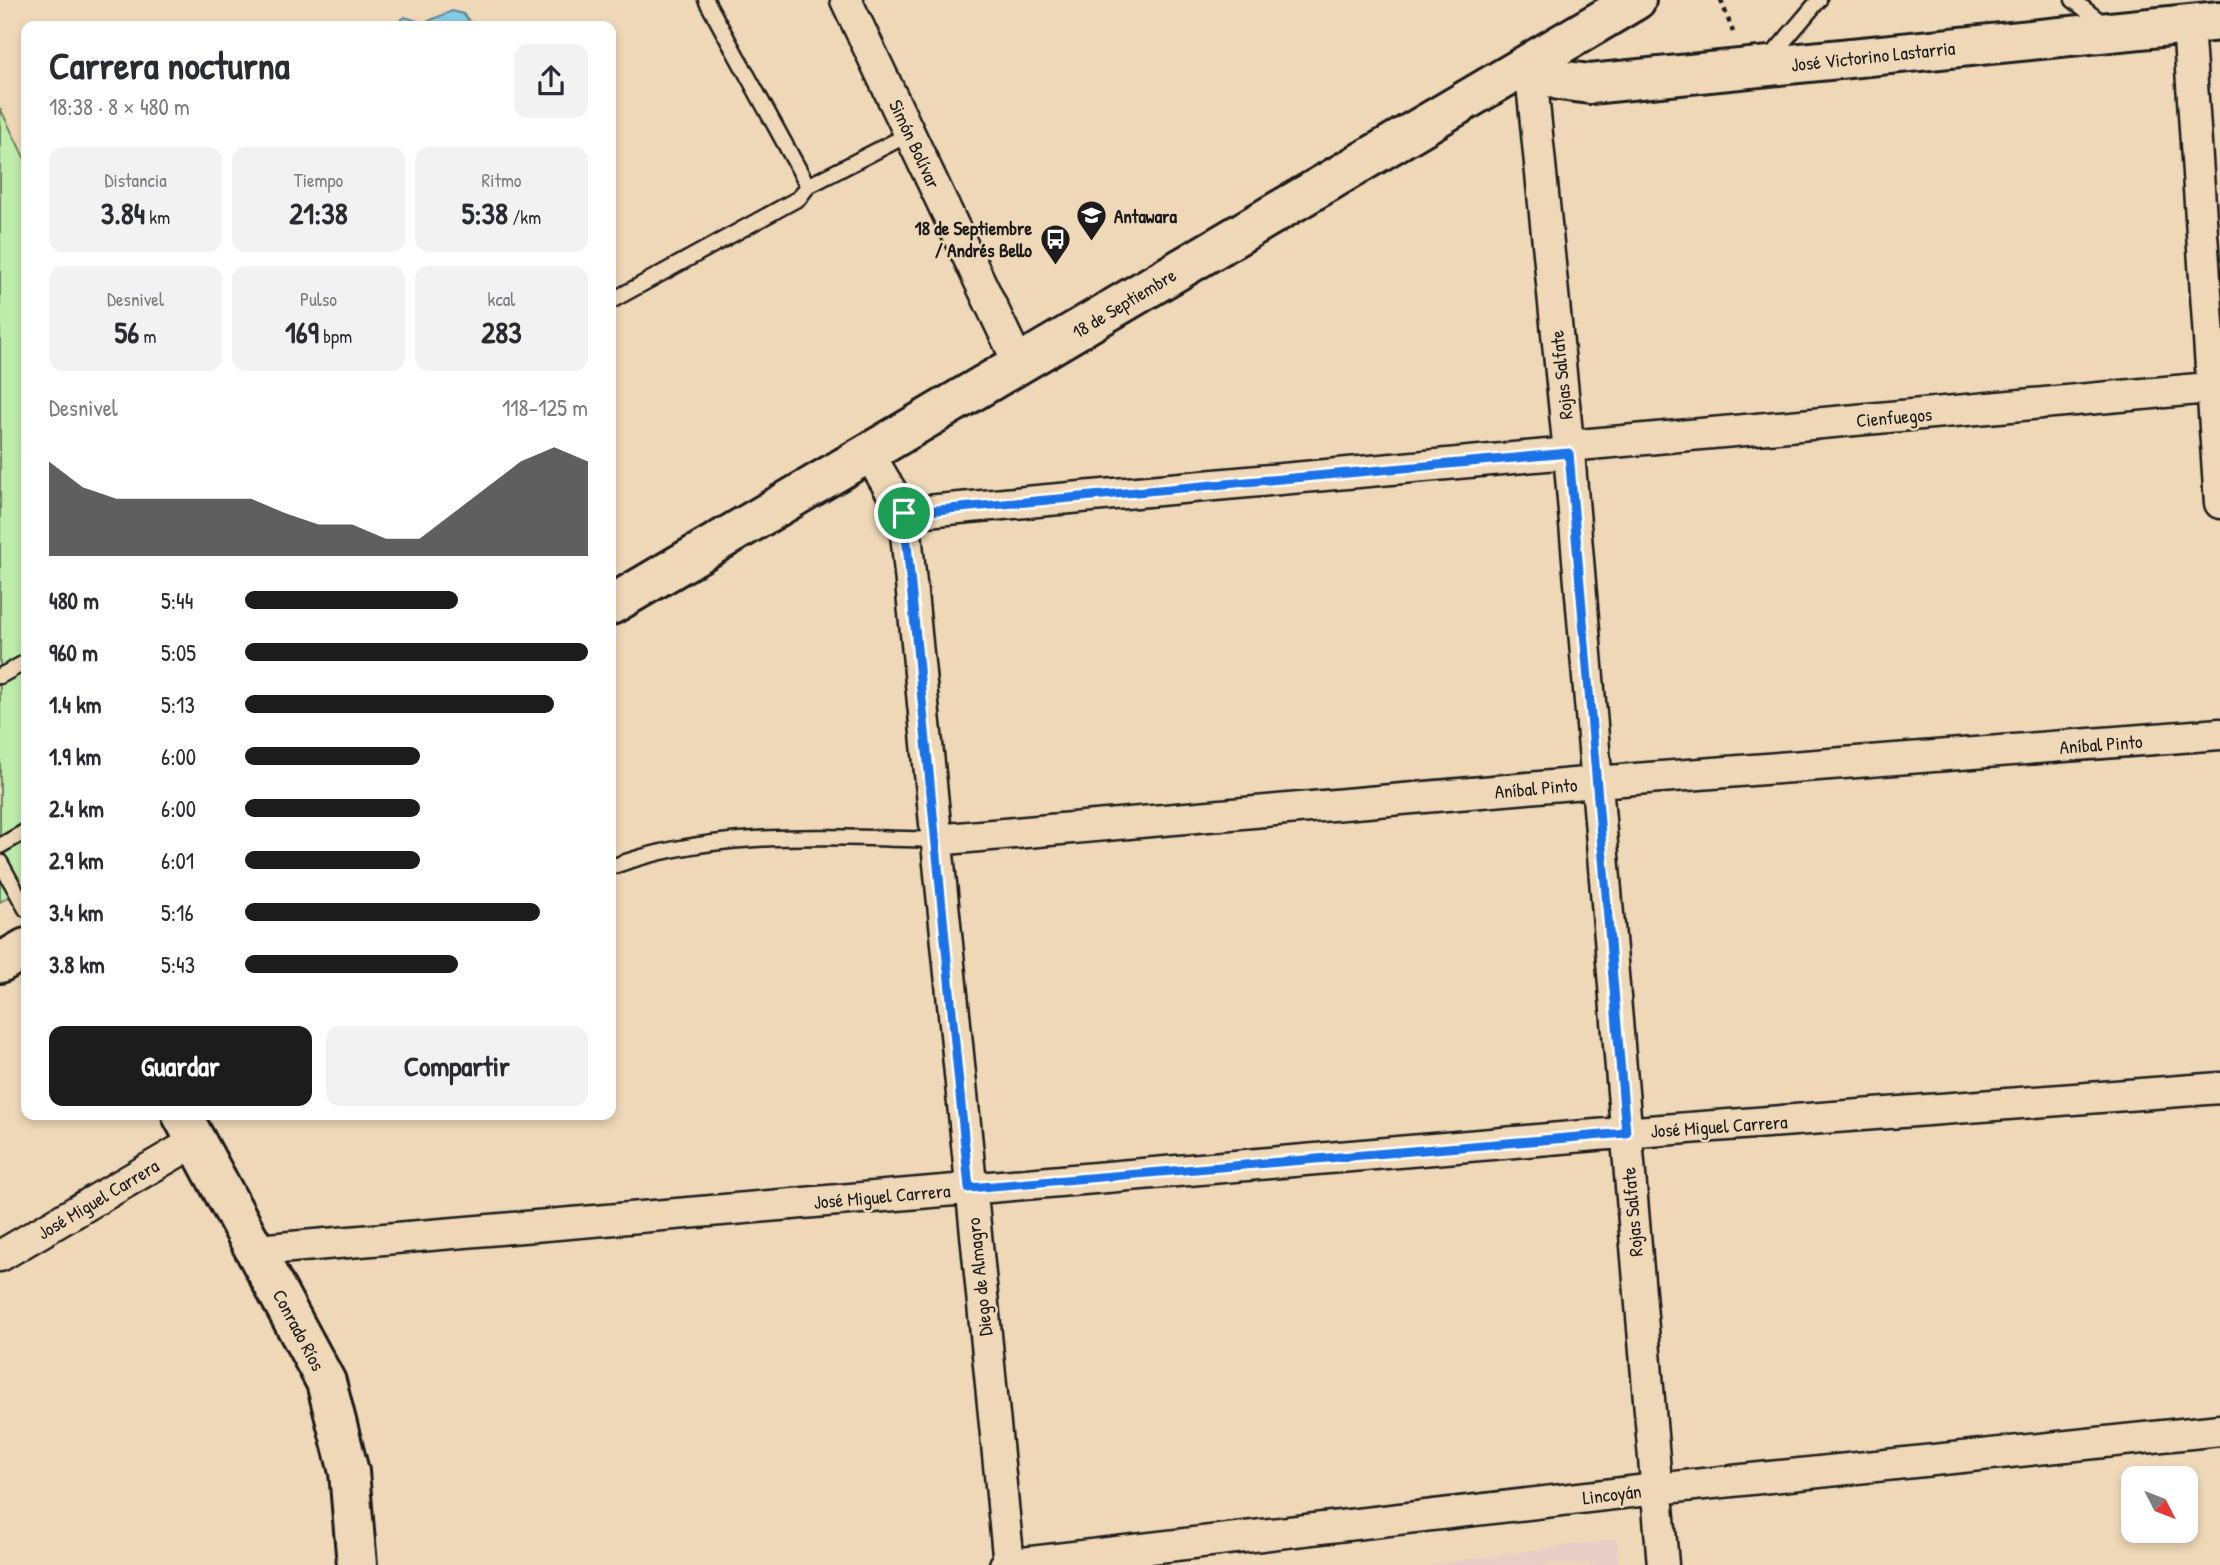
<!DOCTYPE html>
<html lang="es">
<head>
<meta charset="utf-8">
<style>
  :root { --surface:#fff; --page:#f2f2f3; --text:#2b2b33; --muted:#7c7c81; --accent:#1c1c1c }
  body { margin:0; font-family:"Patrick Hand",sans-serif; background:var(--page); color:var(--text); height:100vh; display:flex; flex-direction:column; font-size:26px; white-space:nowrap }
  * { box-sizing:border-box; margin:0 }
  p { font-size:23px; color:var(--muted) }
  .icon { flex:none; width:38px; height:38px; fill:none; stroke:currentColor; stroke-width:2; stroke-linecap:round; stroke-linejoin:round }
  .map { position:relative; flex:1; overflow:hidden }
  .side { position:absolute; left:21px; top:21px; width:595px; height:1099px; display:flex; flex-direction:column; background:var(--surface); border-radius:14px; box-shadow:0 4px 10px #0003 }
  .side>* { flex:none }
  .needle { width:46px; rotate:132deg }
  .tools { position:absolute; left:2121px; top:1466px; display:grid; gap:14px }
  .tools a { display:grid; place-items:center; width:77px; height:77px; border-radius:14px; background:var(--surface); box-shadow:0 4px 10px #0003; font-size:35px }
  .pin { position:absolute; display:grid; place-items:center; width:60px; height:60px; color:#fff; margin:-30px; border:4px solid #fff; border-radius:50%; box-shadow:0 2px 7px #0007 }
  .round { display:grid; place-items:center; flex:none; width:74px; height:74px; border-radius:14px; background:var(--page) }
  .head { display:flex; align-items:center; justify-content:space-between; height:119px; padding:0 28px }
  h1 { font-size:38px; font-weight:800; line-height:52px }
  .figures { display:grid; grid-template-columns:repeat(3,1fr); gap:10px; height:119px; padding:7px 28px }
  .figures div { display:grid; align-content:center; border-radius:14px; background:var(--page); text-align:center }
  .figures b { font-size:30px; font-weight:800 }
  .figures small { font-size:19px; font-weight:400 }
  .figures p { font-size:19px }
  .chart { height:196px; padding:14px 28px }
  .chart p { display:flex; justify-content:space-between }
  .chart svg { width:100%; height:126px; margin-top:7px; fill:var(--accent); opacity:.7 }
  .cta { display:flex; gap:14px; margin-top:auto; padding:14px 28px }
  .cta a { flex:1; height:80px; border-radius:14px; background:var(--accent); color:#fff; font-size:28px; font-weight:800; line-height:80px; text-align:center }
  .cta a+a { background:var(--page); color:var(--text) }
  ul { padding:0 28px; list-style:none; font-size:23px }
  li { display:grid; grid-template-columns:112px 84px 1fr; align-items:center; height:52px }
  li i { height:18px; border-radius:9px; background:var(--accent) }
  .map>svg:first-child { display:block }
  .built { fill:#e7cec6 }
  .green { fill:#beedab; stroke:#6d8464; stroke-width:2 }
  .water { fill:#84cce5; stroke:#5a8695; stroke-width:2 }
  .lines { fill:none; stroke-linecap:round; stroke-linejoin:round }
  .lane-casing { stroke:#1c1c1c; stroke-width:19 }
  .street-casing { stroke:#1c1c1c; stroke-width:35 }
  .secondary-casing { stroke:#1c1c1c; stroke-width:44 }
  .path { stroke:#1c1c1c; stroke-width:4.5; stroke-dasharray:5 5; stroke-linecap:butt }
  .lane { stroke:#efd8b8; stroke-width:14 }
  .street { stroke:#efd8b8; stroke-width:30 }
  .secondary { stroke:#efd8b8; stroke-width:38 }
  .route-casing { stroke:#fff; stroke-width:14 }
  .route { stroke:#1a73e8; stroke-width:9 }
  .labels { text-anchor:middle; stroke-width:5; stroke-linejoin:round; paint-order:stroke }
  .street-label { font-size:19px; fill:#1c1c1c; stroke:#efd8b8 }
  .poi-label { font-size:19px; font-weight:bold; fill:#1c1c1c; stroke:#efd8b8; text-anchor:start }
</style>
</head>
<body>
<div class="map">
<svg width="2220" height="1565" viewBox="0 0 2220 1565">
  <rect width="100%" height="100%" fill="#efd8b8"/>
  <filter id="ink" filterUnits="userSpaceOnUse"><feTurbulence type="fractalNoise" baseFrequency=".0143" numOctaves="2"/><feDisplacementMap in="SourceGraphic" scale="14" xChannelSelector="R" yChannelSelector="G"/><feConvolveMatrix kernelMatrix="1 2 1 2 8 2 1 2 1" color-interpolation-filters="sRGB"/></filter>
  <g filter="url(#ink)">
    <path class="built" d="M 1617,1539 L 1619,1565 L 1427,1565 Z"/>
    <path class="green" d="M 0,108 L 26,161 L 26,886 L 0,902 Z"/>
    <path class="water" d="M 452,11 L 463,14 L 474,26 L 392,26 L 405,17 L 424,23 Z"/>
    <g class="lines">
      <defs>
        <path id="lane" d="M 2073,0 L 2105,25
          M 1768,60 L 1819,0
          M 808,186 L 909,134
          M 611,301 L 799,198 L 808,186 L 706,0
          M 0,676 L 26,662
          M 0,846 L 26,831
          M 0,862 L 26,909
          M 611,867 C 712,829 828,837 935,840"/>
        <path id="street" d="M 846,0 L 1019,364
          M 2188,24 L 2220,503
          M 1530,64 L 1569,453 L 1663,1565
          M 1568,446 L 2220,387
          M 869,454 L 904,513 L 1009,1565
          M 904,513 L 1569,453
          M 935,840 L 1596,782 L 2220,734
          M 256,1250 L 1596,1135 L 2220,1088
          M 0,1256 L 196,1141
          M 1005,1565 L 1656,1489 L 2220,1430"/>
        <path id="secondary" d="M 1530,64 L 1559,80 L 1590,84 L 2220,21
          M 611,605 L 1636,0
          M 0,963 L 26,948
          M 182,1115 L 326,1382 L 349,1472 L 357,1565"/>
      </defs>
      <use href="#lane" class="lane-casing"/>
      <use href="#street" class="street-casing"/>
      <use href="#secondary" class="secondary-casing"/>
      <path class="path" d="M 1721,0 L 1733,32"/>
      <use href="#lane" class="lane"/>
      <use href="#street" class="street"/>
      <use href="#secondary" class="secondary"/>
    </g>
  </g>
  <g class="lines" filter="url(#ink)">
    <defs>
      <path id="route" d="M 1569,453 L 1626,1133 L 969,1188 L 904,513 Z"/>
    </defs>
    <use href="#route" class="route-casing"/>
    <use href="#route" class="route"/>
  </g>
  <defs>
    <symbol id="school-pin" viewBox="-11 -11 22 30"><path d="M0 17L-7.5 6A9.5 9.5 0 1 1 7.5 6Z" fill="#1c1c1c" stroke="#efd8b8"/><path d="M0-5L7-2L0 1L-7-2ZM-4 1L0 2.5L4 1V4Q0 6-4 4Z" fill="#fff"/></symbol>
    <symbol id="bus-pin" viewBox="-11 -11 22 30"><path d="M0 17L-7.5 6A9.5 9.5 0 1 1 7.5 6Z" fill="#1c1c1c" stroke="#efd8b8"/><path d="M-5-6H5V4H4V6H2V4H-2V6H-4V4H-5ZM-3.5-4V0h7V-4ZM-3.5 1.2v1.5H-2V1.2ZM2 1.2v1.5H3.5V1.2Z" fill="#fff"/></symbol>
  </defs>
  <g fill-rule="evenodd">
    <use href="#school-pin" x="1074" y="198" width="35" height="47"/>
    <use href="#bus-pin" x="1038" y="222" width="35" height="47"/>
  </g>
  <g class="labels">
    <g class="street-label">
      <text transform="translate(1873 56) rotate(-6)" y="7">José Victorino Lastarria</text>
      <text transform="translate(915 144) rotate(65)" y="7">Simón Bolívar</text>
      <text transform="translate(1124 303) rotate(-31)" y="7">18 de Septiembre</text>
      <text transform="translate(1561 375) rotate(-96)" y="7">Rojas Salfate</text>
      <text transform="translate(1894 417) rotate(-5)" y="7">Cienfuegos</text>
      <text transform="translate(2101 744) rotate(-4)" y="7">Aníbal Pinto</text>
      <text transform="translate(1536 788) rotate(-5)" y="7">Aníbal Pinto</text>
      <text transform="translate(1719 1126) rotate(-4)" y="7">José Miguel Carrera</text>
      <text transform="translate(882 1196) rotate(-5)" y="7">José Miguel Carrera</text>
      <text transform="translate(98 1199) rotate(-31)" y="7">José Miguel Carrera</text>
      <text transform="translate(1632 1212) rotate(-95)" y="7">Rojas Salfate</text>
      <text transform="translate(979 1277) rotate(-96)" y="7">Diego de Almagro</text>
      <text transform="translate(299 1330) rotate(62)" y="7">Conrado Ríos</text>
      <text transform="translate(1612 1494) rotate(-7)" y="7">Lincoyán</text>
    </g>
    <g class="poi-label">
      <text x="1114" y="223">Antawara</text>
      <text x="1032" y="235" text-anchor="end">18 de Septiembre<tspan x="1032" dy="22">/ Andrés Bello</tspan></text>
    </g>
  </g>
</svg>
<div class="tools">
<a><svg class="needle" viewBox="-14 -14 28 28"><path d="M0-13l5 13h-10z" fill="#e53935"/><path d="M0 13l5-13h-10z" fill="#7c7c81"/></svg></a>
</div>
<div class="pin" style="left:904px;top:513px;background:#1e9e55"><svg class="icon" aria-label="arrive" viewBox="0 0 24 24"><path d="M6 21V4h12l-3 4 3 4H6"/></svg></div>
<section class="side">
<div class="head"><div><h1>Carrera nocturna</h1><p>18:38 · 8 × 480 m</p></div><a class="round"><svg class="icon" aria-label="share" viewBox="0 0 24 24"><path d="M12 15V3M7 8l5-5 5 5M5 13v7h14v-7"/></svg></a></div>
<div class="figures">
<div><p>Distancia</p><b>3.84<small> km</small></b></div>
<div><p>Tiempo</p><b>21:38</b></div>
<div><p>Ritmo</p><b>5:38<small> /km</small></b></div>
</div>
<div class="figures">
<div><p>Desnivel</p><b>56<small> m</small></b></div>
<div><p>Pulso</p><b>169<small> bpm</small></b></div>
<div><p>kcal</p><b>283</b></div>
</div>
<div class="chart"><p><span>Desnivel</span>118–125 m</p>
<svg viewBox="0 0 160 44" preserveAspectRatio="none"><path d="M0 44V11L10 20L20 24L30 24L40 24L50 24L60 24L70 29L80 33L90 33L100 38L110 38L120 29L130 20L140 11L150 6L160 11V44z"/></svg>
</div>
<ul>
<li><b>480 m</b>5:44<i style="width:62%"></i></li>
<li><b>960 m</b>5:05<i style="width:100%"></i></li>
<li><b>1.4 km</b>5:13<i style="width:90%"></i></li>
<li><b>1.9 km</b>6:00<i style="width:51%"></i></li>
<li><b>2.4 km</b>6:00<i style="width:51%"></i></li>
<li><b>2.9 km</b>6:01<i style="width:51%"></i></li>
<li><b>3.4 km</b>5:16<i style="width:86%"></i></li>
<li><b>3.8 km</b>5:43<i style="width:62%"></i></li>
</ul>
<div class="cta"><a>Guardar</a><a>Compartir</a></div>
</section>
</div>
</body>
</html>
